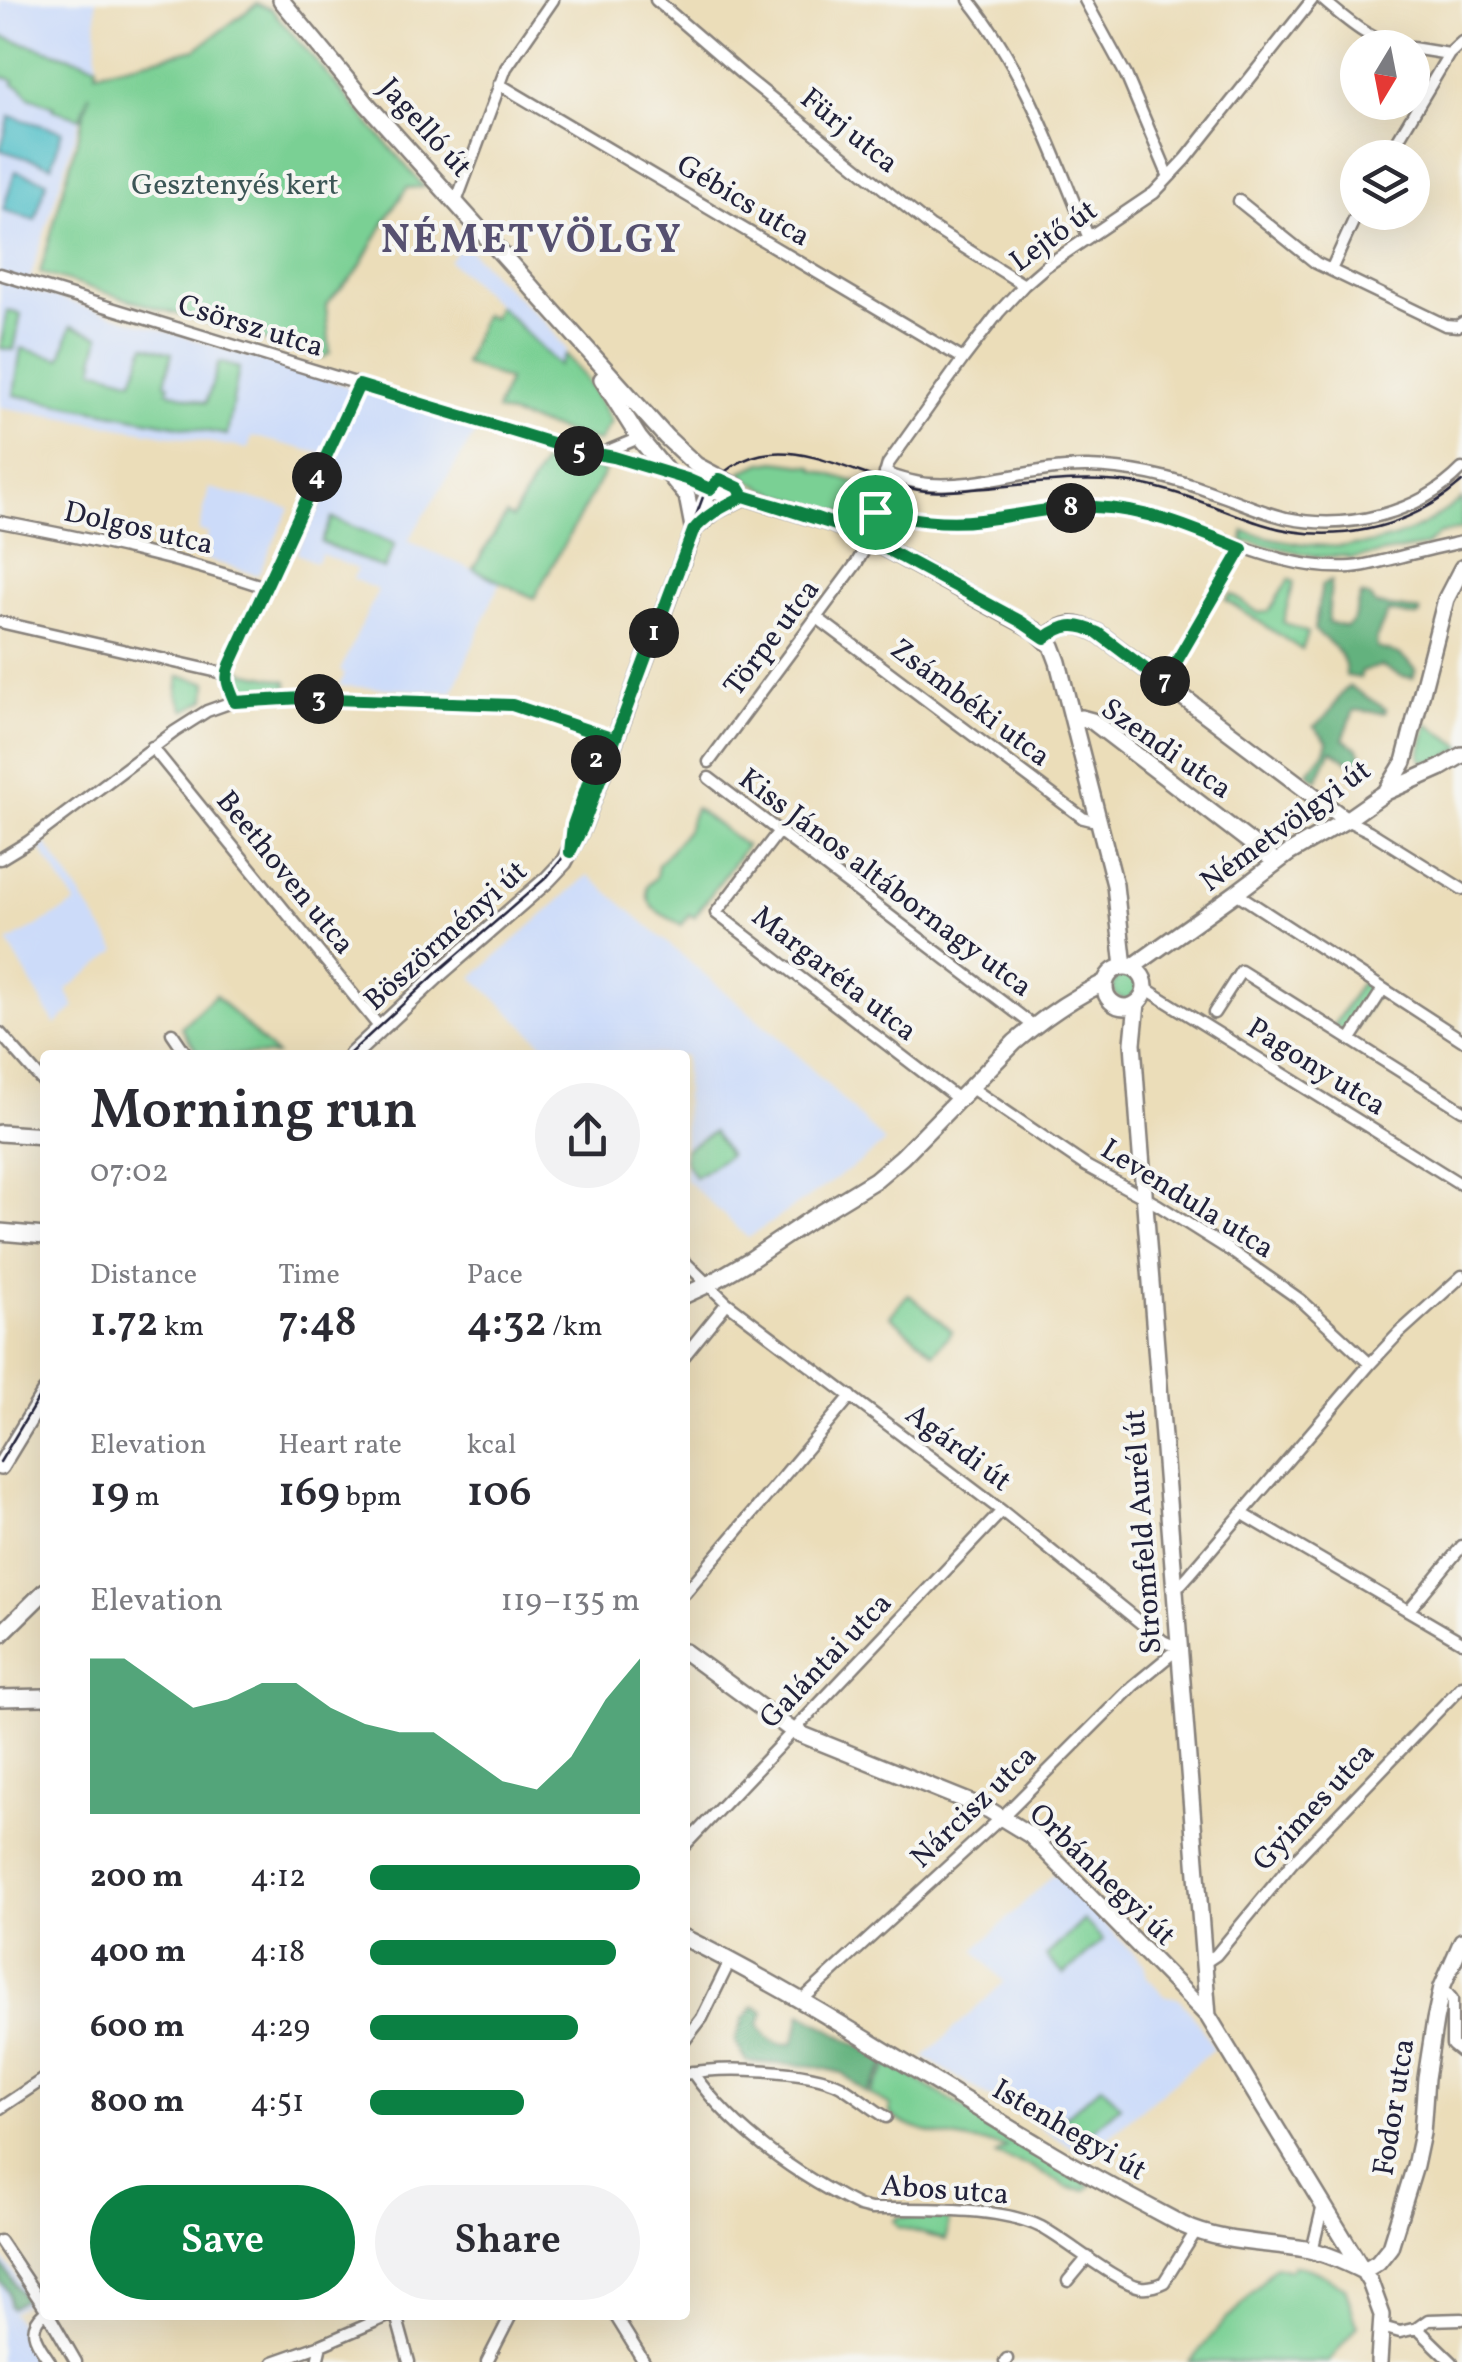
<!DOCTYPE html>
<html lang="en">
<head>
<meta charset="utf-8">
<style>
  :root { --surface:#fff; --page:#f2f2f3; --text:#2b2b33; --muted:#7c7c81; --accent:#0b8043 }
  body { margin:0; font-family:Vollkorn,serif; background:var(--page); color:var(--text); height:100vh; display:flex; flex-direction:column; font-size:38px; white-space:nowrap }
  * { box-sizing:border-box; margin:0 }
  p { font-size:32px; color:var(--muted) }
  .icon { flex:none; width:55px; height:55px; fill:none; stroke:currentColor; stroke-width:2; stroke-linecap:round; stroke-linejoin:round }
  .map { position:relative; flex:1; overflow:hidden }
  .side { position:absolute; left:40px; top:1050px; width:650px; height:1270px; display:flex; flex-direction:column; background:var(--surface); border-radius:10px; box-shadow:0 10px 40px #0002 }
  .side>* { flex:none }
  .needle { width:65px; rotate:190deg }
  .fabs { position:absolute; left:1340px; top:30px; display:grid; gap:20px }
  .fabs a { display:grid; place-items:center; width:90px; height:90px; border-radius:50%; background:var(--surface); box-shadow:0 10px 40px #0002; font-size:50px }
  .pin { position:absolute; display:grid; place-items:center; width:85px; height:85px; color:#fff; margin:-42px; border:5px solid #fff; border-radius:50%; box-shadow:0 2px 10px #0007 }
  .km { position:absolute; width:50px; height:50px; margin:-25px; border-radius:50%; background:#222; color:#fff; font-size:28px; line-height:50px; text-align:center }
  .round { display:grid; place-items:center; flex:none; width:105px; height:105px; border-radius:52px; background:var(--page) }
  .summary { display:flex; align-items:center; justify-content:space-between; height:170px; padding:0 50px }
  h1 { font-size:55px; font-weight:600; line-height:75px }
  .figures { display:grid; grid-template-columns:repeat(3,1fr); gap:15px; height:170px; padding:10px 50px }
  .figures div { display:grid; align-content:center }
  .figures b { font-size:42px; font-weight:600 }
  .figures small { font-size:28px; font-weight:400 }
  .figures p { font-size:28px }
  .chart { height:280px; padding:20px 50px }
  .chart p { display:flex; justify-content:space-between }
  .chart svg { width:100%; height:180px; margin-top:10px; fill:var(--accent); opacity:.7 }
  .action { display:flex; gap:20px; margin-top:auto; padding:20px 50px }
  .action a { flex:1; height:115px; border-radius:60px; background:var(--accent); color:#fff; font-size:40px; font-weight:600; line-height:115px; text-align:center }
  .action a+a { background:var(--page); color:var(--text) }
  ul { padding:0 50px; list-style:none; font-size:32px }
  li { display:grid; grid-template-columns:160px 120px 1fr; align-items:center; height:75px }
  li i { height:25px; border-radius:12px; background:var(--accent) }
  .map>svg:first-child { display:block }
  .built { fill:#ccdbf9 }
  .green { fill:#7ad094; stroke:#4e7968; stroke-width:2.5 }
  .forest { fill:#63b27e; stroke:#426a5c; stroke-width:2.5 }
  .water { fill:#51bfc8; stroke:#3a7082; stroke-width:2.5 }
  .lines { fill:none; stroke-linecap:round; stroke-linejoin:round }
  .street-casing { stroke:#86807a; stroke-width:15 }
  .secondary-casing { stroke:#86807a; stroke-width:20 }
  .street { stroke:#fff; stroke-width:10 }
  .secondary { stroke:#fff; stroke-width:15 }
  .tram { stroke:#22223b; stroke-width:2.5 }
  .route-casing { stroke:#fff; stroke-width:20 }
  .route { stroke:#0b8043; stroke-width:12 }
  .labels { text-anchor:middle; stroke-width:8; stroke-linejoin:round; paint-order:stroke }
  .street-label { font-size:30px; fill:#22223b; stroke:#f6f6f2 }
  .park-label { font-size:30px; fill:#3c5656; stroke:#f6f6f2 }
  .district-label { font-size:40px; font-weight:bold; letter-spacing:2.5px; fill:#565070; stroke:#f6f6f2 }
</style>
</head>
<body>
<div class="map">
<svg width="1462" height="2362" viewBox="0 0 1462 2362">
  <rect width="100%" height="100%" fill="#f6f6f2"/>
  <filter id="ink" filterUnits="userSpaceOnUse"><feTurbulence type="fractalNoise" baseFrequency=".01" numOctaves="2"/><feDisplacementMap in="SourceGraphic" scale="20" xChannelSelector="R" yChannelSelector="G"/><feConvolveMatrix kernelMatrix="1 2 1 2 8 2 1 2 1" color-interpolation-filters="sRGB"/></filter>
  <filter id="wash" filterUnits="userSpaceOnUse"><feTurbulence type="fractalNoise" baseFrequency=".0048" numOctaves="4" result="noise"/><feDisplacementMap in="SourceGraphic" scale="40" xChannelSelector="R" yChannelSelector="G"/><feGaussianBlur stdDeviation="2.25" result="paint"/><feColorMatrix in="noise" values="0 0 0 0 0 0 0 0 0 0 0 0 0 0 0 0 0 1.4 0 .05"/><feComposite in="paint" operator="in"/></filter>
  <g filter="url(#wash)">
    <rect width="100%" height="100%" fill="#ebddb9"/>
    <path class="built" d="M 0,0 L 96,0 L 97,65 L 27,289 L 480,426 L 408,541 L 500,582 L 453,692 L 339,686 L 345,674 L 340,671 L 378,590 L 353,579 L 357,569 L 321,554 L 316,563 L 296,553 L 321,505 L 305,495 L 323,454 L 252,436 L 248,449 L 0,407 Z
      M 463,243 L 497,279 L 545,322 L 567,350 L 560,367 L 502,309 L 449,261 Z
      M 209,488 L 290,508 L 258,575 L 202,558 L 208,533 L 199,531 Z
      M 46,843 L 117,951 L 66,990 L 75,1007 L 55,1025 L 8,942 L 76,904 L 39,847 Z
      M 588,875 L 785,1043 L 885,1142 L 862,1161 L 748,1238 L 685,1179 L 685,1055 L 555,1055 L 473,977 Z
      M 1055,1873 L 1144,1964 L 1147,1977 L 1164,1995 L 1177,1998 L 1191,2012 L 1214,2048 L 1086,2156 L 924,2057 L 1004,1982 L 975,1950 Z
      M 0,2253 L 32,2300 L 12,2312 L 41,2362 L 0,2362 Z"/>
    <path class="green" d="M 257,4 L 271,9 L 424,187 L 407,188 L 390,213 L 358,270 L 326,305 L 330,353 L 323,358 L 40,273 L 90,93 L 81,118 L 53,110 L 54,106 L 29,97 L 21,87 L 13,84 L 14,80 L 0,76 L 0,36 L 97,65 L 96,72 L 196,49 Z
      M 497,307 L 502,309 L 559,366 L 565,355 C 585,375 598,396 611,422 L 599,442 L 496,411 L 508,380 L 464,364 L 483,315 L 493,318 Z
      M 7,311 L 21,314 L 14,350 L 0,348 Z
      M 71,326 L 100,336 L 94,360 L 96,361 L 94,369 L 133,380 L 145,345 L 172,353 L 165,383 L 169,384 L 167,391 L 206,403 L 219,362 L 239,368 L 227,435 L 14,395 L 21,348 L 61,359 Z
      M 549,453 L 605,471 L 534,598 L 473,569 L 506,515 L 512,518 Z
      M 776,461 L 812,466 L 815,470 L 869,486 L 870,491 L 863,511 L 851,515 C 824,507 756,493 740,472 L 763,463 Z
      M 1462,499 L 1462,529 L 1439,534 L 1425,546 L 1349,559 L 1346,556 L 1319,557 L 1248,541 L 1246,543 L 1243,542 L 1244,531 C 1300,547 1361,556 1415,529 C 1432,521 1447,509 1462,499 Z
      M 332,518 L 395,544 L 384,569 L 321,542 Z
      M 1289,579 L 1294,582 L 1283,622 L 1308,633 L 1302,650 L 1226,600 L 1231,594 L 1259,613 L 1269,611 Z
      M 233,667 L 244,672 L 287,681 L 288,688 L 234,689 L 231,682 Z
      M 179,676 L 207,682 L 206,699 L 185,711 L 177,694 Z
      M 1427,724 L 1462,746 L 1462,748 C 1449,755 1436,766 1422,760 L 1420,756 Z
      M 695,808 L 746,846 L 694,917 L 689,914 L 682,925 C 662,913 646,912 647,886 L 656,877 L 658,865 L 687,830 Z
      M1113 987a12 12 0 1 1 24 0a12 12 0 1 1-24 0Z
      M 1361,982 L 1377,992 L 1350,1036 L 1334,1025 Z
      M 215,995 L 276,1055 L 199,1055 L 181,1027 Z
      M 713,1132 L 729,1155 L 695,1177 L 685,1161 L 685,1149 Z
      M 908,1294 L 952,1331 L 934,1353 L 890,1316 Z
      M 1084,1920 L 1103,1940 L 1064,1975 L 1046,1956 Z
      M 890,2063 L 1091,2186 L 1086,2190 L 1067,2187 L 1032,2167 L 996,2155 L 1006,2147 C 972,2140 916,2137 890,2114 L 890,2106 L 870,2094 Z
      M 1102,2085 L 1120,2106 L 1083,2139 L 1064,2118 Z
      M 898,2217 L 949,2219 L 946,2240 L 898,2227 L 894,2221 Z
      M 1293,2265 L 1309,2268 L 1345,2287 L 1357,2325 L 1329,2362 L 1190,2362 L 1226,2319 L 1233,2315 L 1275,2266 L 1290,2270 Z"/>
    <path class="forest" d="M 1331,581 L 1328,622 L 1346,627 L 1353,621 L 1361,595 L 1369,597 L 1376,605 L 1420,611 L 1420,615 L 1415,617 L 1388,612 L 1376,639 L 1377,648 L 1399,654 L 1416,669 L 1413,678 L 1402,676 L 1381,666 L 1362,671 L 1360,678 L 1346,676 C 1347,653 1330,643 1314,630 L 1322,585 Z
      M 1349,686 L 1386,709 L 1385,713 L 1354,710 L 1343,739 L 1358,748 L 1362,759 L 1353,764 L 1331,750 L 1317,780 L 1307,773 L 1325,751 L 1328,742 L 1314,726 C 1332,716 1334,699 1349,686 Z
      M 754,2006 L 764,2011 L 759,2025 C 766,2039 776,2047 793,2043 C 800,2029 797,2026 801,2013 L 887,2062 L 867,2093 L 842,2073 L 814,2066 L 747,2062 L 735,2041 L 743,2020 Z
      M 0,2262 L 25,2299 L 11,2308 L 9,2305 C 11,2294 9,2289 0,2282 Z"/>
    <path class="water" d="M 10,116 L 62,131 L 52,166 L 0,150 Z
      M 15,171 L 47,181 L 35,220 L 3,210 Z"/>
  </g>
  <g filter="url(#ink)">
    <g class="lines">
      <defs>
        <path id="street" d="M 656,0 L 743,75 L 930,226 L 1024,285
          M 969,0 C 1025,69 1054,155 1088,236
          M 1085,0 L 1126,75 L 1169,177
          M 1323,0 C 1349,22 1372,43 1407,48
          M 1412,48 L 1449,54
          M 499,84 L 963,359
          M 1387,158 L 1449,54 L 1462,42
          M 1239,201 L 1316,263 L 1445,325 L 1458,326 L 1462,323
          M 456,202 L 506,68 L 553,0
          M 1331,270 L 1358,211
          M 0,274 L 535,438 L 590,454 L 602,454 L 667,474
          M 603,453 L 639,438
          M 885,473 C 899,478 914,483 929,484 C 982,488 1035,466 1088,467 C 1130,468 1175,478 1214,493 C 1238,501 1261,512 1286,518 C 1347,531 1418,514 1462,469
          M 875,512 C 909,519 945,525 980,520 C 1023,515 1065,504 1109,508 C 1193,516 1265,572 1351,567 C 1366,566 1381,561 1395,558 C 1417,552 1440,547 1462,542
          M 0,522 C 90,539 178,558 265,587
          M 816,617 L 1083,818 L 1091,820 L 1098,818
          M 0,622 L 227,674
          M 1164,683 L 1241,549
          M 235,701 C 229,688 225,679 230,665 L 359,385
          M 152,747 L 381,1029
          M 709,762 L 856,564 L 863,552 L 888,464 L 963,359 L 999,312 L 1024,285 L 1046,266 L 1154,193 L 1186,159 L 1312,0
          M 709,778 L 1034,1026
          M 1346,820 L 1369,831 L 1462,889
          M 779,831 L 716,913 L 958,1099
          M 0,859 L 28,842 L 174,732 L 207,711 L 235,701 L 302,698 L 512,705 L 614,739
          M 1236,893 L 1462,1040
          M 1145,988 L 1462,1185
          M 1214,1013 L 1241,971 L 1462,1110
          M 0,1033 L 45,1084
          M 172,1033 L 187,1055
          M 1351,1039 L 1383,989
          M 970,1087 L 1086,1166 L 1158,1205 L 1231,1251 L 1302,1301 L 1370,1364
          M 685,1262 L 727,1303 L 1002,1511 L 1163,1641 L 1179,1648
          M 685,1355 L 727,1303
          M 1243,1514 L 1462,1642
          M 1173,1585 L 1181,1584 L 1190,1574 L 1370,1364 L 1399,1333 L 1462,1276
          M 685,1593 L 851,1396
          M 1409,1610 L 1462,1546
          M 685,1845 L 1002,1511
          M 1203,1959 L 1210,1959 L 1216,1955 L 1292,1863 L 1462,1686
          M 1442,1987 L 1452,1999 L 1452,2045 L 1462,2053
          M 801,2001 L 1002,1817 L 1133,1686 L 1179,1648
          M 685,2040 L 702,2018 L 730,1961
          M 692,2072 C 734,2132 795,2174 859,2206 L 871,2209 C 919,2209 999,2206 1041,2227 C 1066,2240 1117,2283 1141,2287 C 1150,2288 1156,2286 1164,2282 L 1196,2231
          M 685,2074 C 720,2066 809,2069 841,2086 C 856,2095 871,2108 886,2117
          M 0,2108 L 45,2078
          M 0,2241 L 45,2308
          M 1312,2251 L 1323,2205
          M 1068,2281 L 1088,2257
          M 45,2312 C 24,2330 38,2343 50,2362
          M 49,2315 L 76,2362
          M 396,2315 L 409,2362
          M 615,2315 L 644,2362
          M 1382,2327 L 1400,2332 L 1417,2328 L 1428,2320 L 1462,2319
          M 1417,2328 L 1452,2362
          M 273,2362 L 321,2345 L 390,2315
          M 317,2362 L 321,2345
          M 487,2362 L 511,2315
          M 1005,2362 L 1007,2359"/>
        <path id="secondary" d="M 281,0 L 367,104 L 666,437 L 696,465 L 739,488 L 744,496 L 833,524 L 866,538 L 1036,631 L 1052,646 L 1058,662 L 1115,885 L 1124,967
          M 602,379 L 639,438 L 687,496 L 693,527
          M 673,476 L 726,494 L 744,496
          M 697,526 L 715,511 L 744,496
          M 1045,638 C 1066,622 1074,621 1098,633 L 1346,820
          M 1073,720 L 1081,718 L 1092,721 L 1276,862
          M 1386,792 L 1440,768 L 1462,755
          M1105 987a20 20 0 1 1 40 0a20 20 0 1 1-40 0Z
          M 1131,968 L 1236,893 L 1289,853 L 1346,820 L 1386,792 L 1404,762 L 1446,599 L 1462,568
          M 1137,1003 L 1133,1043 L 1139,1128 L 1208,2016
          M 352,1055 L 442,971 L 548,879 L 564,862 L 582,828 L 702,508 L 710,489 L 720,479
          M 0,1133 L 45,1136
          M 0,1232 L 45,1236
          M 685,1295 L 709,1284 L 750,1260 L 811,1219 L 875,1180 L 902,1157 L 1015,1042 C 1043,1018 1072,998 1105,982
          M 0,1467 L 45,1393
          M 0,1635 L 45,1591
          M 685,1652 L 793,1731 L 989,1810 L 1030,1835 L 1208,2016 L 1370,2282 L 1382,2315 L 1379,2362
          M 0,1698 L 45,1697
          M 685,1938 C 809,1999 924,2077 1042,2147 C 1088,2175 1136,2200 1183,2225 C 1221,2243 1265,2242 1305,2249 C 1326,2253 1345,2262 1363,2271
          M 1363,2271 L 1378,2262 L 1390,2247 L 1415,2166 L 1422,2133 L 1426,2078 L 1435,2020 L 1442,1987 L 1462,1941"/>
      </defs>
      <use href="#street" class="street-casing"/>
      <use href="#secondary" class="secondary-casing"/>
      <use href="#street" class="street"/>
      <use href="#secondary" class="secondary"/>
      <path class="tram" d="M 348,1055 L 441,969 L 547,877 L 561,860 L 579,827 L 703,497 C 716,473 744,455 771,453 C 819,448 876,485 926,491 C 946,493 967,489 987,488 C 1037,483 1088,476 1139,484 C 1182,491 1221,511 1262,524 C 1331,546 1408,530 1462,482
        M 0,1462 L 45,1387"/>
    </g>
  </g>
  <g class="lines" filter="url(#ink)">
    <defs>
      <path id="route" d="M 875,512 L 866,538 L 833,524 L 744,496 C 725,506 706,514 693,531 L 582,828 L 570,852 L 573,825 L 600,749 L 614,739 L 512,705 L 302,698 L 235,702 C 229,688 224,679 230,665 L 359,385 L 575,450 L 614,457 L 687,479 L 710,489 L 720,479 L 739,488 L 744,496 C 785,509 828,519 866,538 L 1020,621 L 1045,638 C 1064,624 1076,622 1098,633 L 1164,683 L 1242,549 C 1194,529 1147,509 1095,507 C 1057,506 1019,515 981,520 C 946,525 909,519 875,512"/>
    </defs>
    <use href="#route" class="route-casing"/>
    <use href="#route" class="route"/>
  </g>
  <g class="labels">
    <g class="street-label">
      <text transform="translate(426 127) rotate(48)" y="10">Jagelló út</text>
      <text transform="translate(850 130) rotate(39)" y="10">Fürj utca</text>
      <text transform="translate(744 200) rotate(31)" y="10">Gébics utca</text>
      <text transform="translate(1053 235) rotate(-36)" y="10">Lejtő út</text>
      <text transform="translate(251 325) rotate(17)" y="10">Csörsz utca</text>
      <text transform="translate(139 527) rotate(13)" y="10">Dolgos utca</text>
      <text transform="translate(771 637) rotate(-53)" y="10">Törpe utca</text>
      <text transform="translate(971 702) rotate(37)" y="10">Zsámbéki utca</text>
      <text transform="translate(1167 748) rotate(35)" y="10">Szendi utca</text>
      <text transform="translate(1285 825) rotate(-36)" y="10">Németvölgyi út</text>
      <text transform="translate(286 872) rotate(51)" y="10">Beethoven utca</text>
      <text transform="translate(886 882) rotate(37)" y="10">Kiss János altábornagy utca</text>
      <text transform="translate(445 935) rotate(-42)" y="10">Böszörményi út</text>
      <text transform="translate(835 973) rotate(38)" y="10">Margaréta utca</text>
      <text transform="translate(1317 1066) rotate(32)" y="10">Pagony utca</text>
      <text transform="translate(1188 1198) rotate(32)" y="10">Levendula utca</text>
      <text transform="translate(959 1447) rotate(37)" y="10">Agárdi út</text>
      <text transform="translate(1142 1532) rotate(-94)" y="10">Stromfeld Aurél út</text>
      <text transform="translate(825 1660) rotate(-46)" y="10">Galántai utca</text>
      <text transform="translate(973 1806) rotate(-44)" y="10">Nárcisz utca</text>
      <text transform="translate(1313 1806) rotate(-47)" y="10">Gyimes utca</text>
      <text transform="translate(1103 1874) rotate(44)" y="10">Orbánhegyi út</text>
      <text transform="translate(1393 2107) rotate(-81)" y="10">Fodor utca</text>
      <text transform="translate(1070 2129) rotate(30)" y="10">Istenhegyi út</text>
      <text transform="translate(945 2189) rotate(4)" y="10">Abos utca</text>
    </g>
    <g class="park-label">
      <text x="235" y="194">Gesztenyés kert</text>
    </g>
    <g class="district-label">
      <text x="532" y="252">NÉMETVÖLGY</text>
    </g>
  </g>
</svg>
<div class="fabs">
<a><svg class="needle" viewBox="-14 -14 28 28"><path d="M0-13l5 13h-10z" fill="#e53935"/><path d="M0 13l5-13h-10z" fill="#7c7c81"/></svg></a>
<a><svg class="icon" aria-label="layers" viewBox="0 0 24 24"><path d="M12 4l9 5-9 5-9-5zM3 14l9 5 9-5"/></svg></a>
</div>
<div class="pin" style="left:875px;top:512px;background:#1e9e55"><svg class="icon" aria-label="arrive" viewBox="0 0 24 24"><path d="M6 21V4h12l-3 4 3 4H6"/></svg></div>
<b class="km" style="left:654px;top:633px">1</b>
<b class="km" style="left:596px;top:760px">2</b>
<b class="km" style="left:319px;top:699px">3</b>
<b class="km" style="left:317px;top:477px">4</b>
<b class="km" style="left:579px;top:451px">5</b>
<b class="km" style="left:1165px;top:681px">7</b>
<b class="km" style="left:1071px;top:508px">8</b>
<section class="side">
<div class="summary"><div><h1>Morning run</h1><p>07:02</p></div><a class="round"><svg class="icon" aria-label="share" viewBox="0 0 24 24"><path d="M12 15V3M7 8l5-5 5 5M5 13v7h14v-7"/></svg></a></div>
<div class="figures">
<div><p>Distance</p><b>1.72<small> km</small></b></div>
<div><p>Time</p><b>7:48</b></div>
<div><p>Pace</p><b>4:32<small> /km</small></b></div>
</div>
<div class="figures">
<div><p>Elevation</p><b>19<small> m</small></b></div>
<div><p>Heart rate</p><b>169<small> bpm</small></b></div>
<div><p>kcal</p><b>106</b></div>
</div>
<div class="chart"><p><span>Elevation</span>119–135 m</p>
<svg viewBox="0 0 160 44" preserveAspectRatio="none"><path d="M0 44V6L10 6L20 12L30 18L40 16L50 12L60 12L70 18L80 22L90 24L100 24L110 30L120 36L130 38L140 30L150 16L160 6V44z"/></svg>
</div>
<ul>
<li><b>200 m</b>4:12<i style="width:100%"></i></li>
<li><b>400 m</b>4:18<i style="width:91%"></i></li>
<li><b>600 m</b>4:29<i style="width:77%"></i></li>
<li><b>800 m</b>4:51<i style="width:57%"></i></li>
</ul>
<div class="action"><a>Save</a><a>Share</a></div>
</section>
</div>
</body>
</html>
